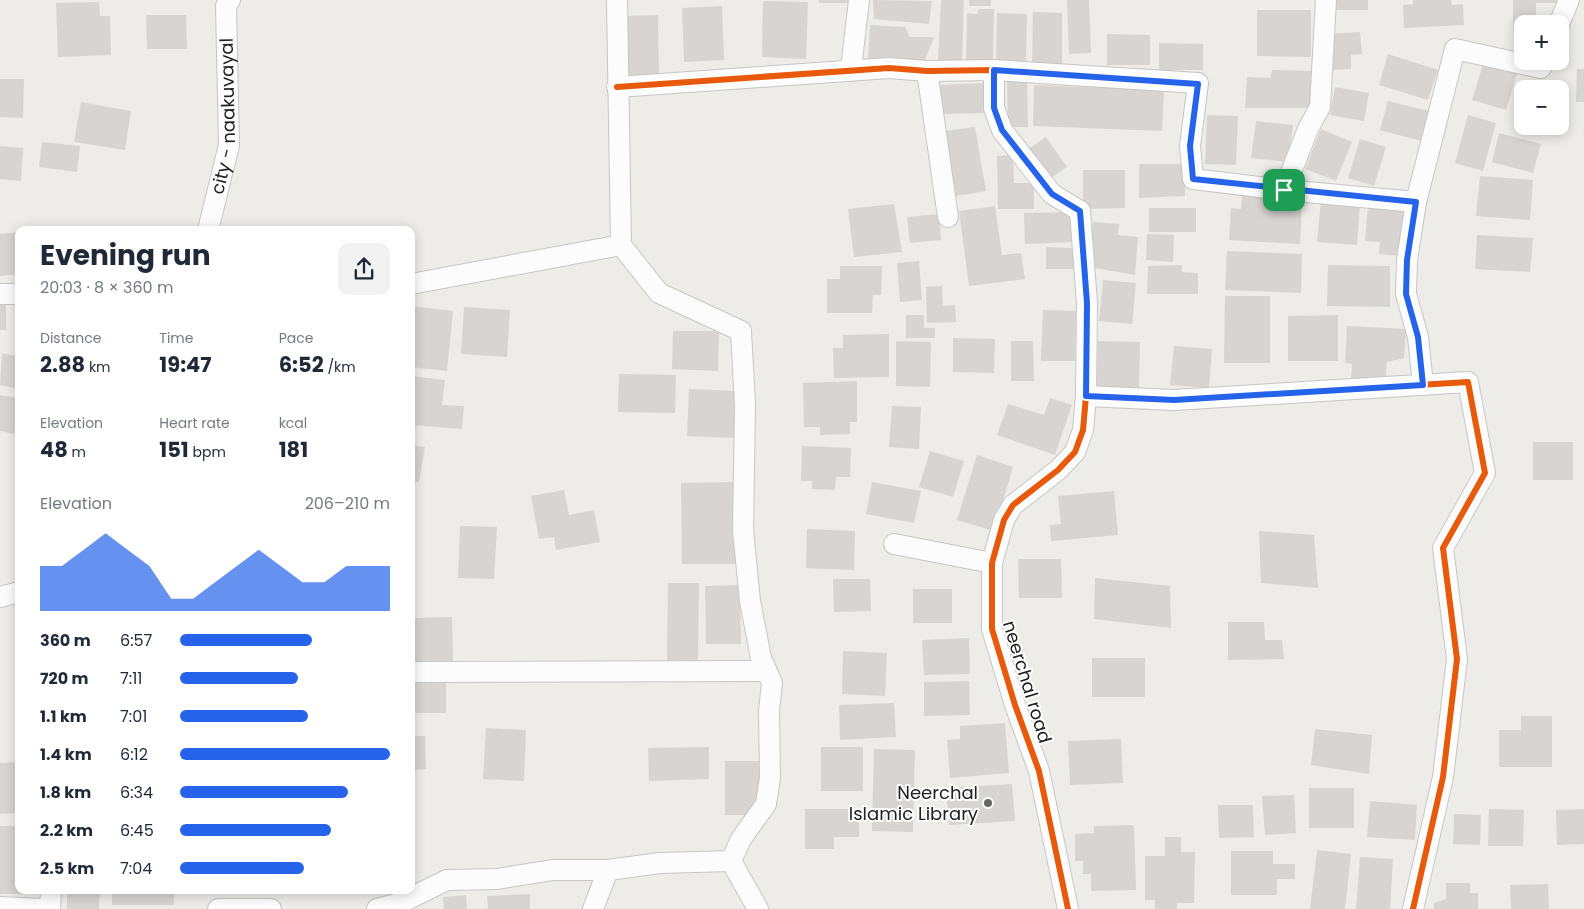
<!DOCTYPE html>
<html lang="en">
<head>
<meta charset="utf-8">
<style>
  :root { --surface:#fff; --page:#f2f2f3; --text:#1f2937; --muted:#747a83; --accent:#2563eb }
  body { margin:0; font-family:Poppins,sans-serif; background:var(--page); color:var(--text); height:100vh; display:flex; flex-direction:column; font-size:19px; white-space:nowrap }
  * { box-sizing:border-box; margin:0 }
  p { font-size:16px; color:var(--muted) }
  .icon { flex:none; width:28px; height:28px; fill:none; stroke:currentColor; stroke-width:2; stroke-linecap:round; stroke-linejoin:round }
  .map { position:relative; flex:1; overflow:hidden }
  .side { position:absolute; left:15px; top:226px; width:400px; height:668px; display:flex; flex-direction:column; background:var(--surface); border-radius:10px; box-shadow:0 2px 12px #0003 }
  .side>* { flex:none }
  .fabs { position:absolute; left:1514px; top:15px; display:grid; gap:10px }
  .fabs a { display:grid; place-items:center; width:55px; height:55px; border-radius:10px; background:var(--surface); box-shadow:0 2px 12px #0003; font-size:25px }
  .pin { position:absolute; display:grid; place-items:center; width:42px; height:42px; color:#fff; margin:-21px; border-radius:10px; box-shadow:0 2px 8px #0006 }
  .round { display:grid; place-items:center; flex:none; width:52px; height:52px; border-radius:10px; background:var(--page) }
  .headline { display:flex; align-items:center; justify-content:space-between; height:85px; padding:0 25px }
  h1 { font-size:28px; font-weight:700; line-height:38px }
  .stats { display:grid; grid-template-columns:repeat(3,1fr); gap:8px; height:85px; padding:5px 25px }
  .stats div { display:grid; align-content:center }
  .stats b { font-size:21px; font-weight:700 }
  .stats small { font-size:14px; font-weight:400 }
  .stats p { font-size:14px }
  .chart { height:140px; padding:10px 25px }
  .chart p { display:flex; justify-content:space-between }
  .chart svg { width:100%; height:90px; margin-top:5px; fill:var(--accent); opacity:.7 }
  ul { padding:0 25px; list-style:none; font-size:16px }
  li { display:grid; grid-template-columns:80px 60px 1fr; align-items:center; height:38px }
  li i { height:12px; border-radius:6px; background:var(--accent) }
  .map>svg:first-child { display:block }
  .building { fill:#d7d4d1 }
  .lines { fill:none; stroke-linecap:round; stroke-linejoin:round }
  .minor-casing { stroke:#c7c6c5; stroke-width:22 }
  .minor { stroke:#fcfcfc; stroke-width:20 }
  .cycleway-casing { stroke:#fff; stroke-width:9 }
  .cycleway { stroke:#e8590c; stroke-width:6 }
  .route-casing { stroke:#fff; stroke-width:10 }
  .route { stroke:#2563eb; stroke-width:6 }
  .poi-dot { fill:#686766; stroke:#fff; stroke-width:2 }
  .labels { text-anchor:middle; stroke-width:4; stroke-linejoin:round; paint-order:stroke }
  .street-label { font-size:18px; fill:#202020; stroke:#fff }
  .poi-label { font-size:18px; fill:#202020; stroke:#fff; text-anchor:end }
</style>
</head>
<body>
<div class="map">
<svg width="1584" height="909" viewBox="0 0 1584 909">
  <rect width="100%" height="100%" fill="#eeece9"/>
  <path class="building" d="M 819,0 L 849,0 L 849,3 L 819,3 Z
    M 873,0 L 932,1 L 929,24 L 874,19 Z
    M 941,0 L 964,0 L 962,62 L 938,61 Z
    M 969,0 L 991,0 L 991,6 L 969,6 Z
    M 1067,0 L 1089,0 L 1091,53 L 1069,54 Z
    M 1332,0 L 1368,0 L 1368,10 L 1332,10 Z
    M 1413,0 L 1451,0 L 1452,5 L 1463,4 L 1464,25 L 1404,28 L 1403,5 L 1413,4 Z
    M 1513,0 L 1560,0 L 1560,3 L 1536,3 L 1536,24 L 1522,24 L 1522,31 L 1513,31 Z
    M 763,1 L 808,2 L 806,59 L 762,57 Z
    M 99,2 L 100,16 L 110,16 L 111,55 L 58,57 L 56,3 Z
    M 722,6 L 724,60 L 684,62 L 682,8 Z
    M 979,9 L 994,9 L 993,66 L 966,66 L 967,13 L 977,14 Z
    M 1257,10 L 1311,10 L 1311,57 L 1257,56 Z
    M 1033,12 L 1062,13 L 1062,64 L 1032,64 Z
    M 997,13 L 1027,14 L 1026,63 L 996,62 Z
    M 146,15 L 186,15 L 187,49 L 147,49 Z
    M 658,15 L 659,76 L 625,77 L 624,16 Z
    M 870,25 L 905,27 L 910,37 L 934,37 L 924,63 L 868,60 Z
    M 1360,32 L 1362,54 L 1351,55 L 1351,69 L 1332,70 L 1330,34 Z
    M 1107,34 L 1150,35 L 1150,65 L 1107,65 Z
    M 1159,43 L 1203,44 L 1203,70 L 1159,70 Z
    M 1388,54 L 1438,70 L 1428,100 L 1379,85 Z
    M 1485,58 L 1519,68 L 1506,110 L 1472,100 Z
    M 1577,69 L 1584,69 L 1584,102 L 1576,102 Z
    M 1272,70 L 1311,71 L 1310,108 L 1245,108 L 1247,77 L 1270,78 Z
    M 0,79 L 24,79 L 23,118 L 0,117 Z
    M 1007,79 L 1027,79 L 1028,127 L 1008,127 Z
    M 983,83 L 984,113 L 941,114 L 939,85 Z
    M 1034,85 L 1164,90 L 1162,131 L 1033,126 Z
    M 1335,87 L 1369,93 L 1364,121 L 1330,115 Z
    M 1388,101 L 1429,111 L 1421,141 L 1380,130 Z
    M 81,102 L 131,111 L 125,150 L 74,142 Z
    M 1521,105 L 1522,105 L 1522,123 L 1519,122 Z
    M 1207,115 L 1238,116 L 1236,165 L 1205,164 Z
    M 1468,115 L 1496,123 L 1483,171 L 1455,163 Z
    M 1256,121 L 1293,125 L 1288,162 L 1251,158 Z
    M 975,127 L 986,191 L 956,196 L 945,131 Z
    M 1321,129 L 1352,142 L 1336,181 L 1305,169 Z
    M 1499,133 L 1541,144 L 1533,173 L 1492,162 Z
    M 1046,137 L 1067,167 L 1048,180 L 1027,150 Z
    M 1360,139 L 1386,147 L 1374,186 L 1348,178 Z
    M 42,142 L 80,146 L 77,172 L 39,167 Z
    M 0,146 L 23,148 L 21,181 L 0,179 Z
    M 1013,155 L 1014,183 L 1034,183 L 1034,209 L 998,209 L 997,156 Z
    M 1139,164 L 1185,164 L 1185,196 L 1139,198 Z
    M 1083,170 L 1125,170 L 1125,208 L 1083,209 Z
    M 1480,176 L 1533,180 L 1530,220 L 1476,216 Z
    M 1242,193 L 1295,196 L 1294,205 L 1302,205 L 1300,244 L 1229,240 L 1231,208 L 1241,209 Z
    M 1321,201 L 1360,204 L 1357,245 L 1317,242 Z
    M 894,204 L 902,252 L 854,257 L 848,209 Z
    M 1368,205 L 1404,208 L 1400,256 L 1379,254 L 1380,242 L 1365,241 Z
    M 995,206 L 1002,255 L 1021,253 L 1025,279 L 969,286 L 959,211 Z
    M 1149,208 L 1196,208 L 1196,232 L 1149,232 Z
    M 1075,212 L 1075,242 L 1025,244 L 1024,213 Z
    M 939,214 L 941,240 L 910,243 L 907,217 Z
    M 1093,222 L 1119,224 L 1118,235 L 1138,237 L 1135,275 L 1089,267 Z
    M 19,232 L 19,274 L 0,276 L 0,234 Z
    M 1147,234 L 1174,235 L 1173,262 L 1146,260 Z
    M 1477,235 L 1533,238 L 1530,272 L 1475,269 Z
    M 1046,247 L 1076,248 L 1075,269 L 1046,269 Z
    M 1227,251 L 1302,254 L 1301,293 L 1225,290 Z
    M 919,261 L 922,300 L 900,302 L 897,263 Z
    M 1182,265 L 1182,272 L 1198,273 L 1198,294 L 1147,294 L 1148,266 Z
    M 1328,265 L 1390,266 L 1390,307 L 1327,306 Z
    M 840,266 L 882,266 L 881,295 L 873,295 L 872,313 L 827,313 L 827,279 L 840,279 Z
    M 1103,280 L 1136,283 L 1132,324 L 1099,321 Z
    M 942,286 L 943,306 L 955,305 L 956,322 L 927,323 L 926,287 Z
    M 1225,296 L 1270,296 L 1270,363 L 1224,363 Z
    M 0,305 L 6,305 L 6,330 L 0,330 Z
    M 411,306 L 453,311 L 447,371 L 411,367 Z
    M 464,307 L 510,310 L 507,357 L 461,354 Z
    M 1043,310 L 1076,311 L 1075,361 L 1041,361 Z
    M 906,315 L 924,315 L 924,328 L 935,328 L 935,338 L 906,338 Z
    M 1338,315 L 1338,361 L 1288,361 L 1288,316 Z
    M 1347,326 L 1406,329 L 1404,358 L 1387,362 L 1385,381 L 1351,380 L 1352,364 L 1345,363 Z
    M 673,331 L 719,331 L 718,371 L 672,369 Z
    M 889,334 L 889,377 L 834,378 L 833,348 L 843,348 L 843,335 Z
    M 953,338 L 995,339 L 994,373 L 953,372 Z
    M 896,341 L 931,342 L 930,387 L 896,386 Z
    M 1011,341 L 1033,341 L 1034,381 L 1011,381 Z
    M 1098,341 L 1140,342 L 1139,388 L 1097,387 Z
    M 1174,346 L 1212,349 L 1209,388 L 1170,385 Z
    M 2,353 L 19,357 L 19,389 L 0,385 Z
    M 619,374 L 676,375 L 675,413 L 618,412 Z
    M 411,376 L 445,380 L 442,405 L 464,406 L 462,429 L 411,425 Z
    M 857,381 L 857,422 L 850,422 L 850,434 L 820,435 L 820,427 L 804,427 L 803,383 Z
    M 689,389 L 737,391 L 736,438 L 687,436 Z
    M 0,395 L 19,398 L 14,434 L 0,431 Z
    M 1050,398 L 1072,405 L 1055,455 L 997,435 L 1008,404 L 1044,415 Z
    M 892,406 L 921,407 L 919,449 L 889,447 Z
    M 1533,442 L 1573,442 L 1573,480 L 1533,480 Z
    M 411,445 L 425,447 L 419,482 L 411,481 Z
    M 802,446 L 851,448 L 850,477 L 836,477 L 835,490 L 812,489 L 812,481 L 801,481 Z
    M 930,451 L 964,461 L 953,497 L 919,487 Z
    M 977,455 L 1013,467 L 994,531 L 957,520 Z
    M 736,482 L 736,564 L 682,564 L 681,483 Z
    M 872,482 L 921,491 L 914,523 L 866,514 Z
    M 564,490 L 569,515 L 594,510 L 600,542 L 556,550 L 554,537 L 539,539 L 531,496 Z
    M 1114,491 L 1118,535 L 1051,541 L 1050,525 L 1061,524 L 1058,496 Z
    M 460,526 L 497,527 L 494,579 L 458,578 Z
    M 807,529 L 855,531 L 854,570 L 806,568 Z
    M 1259,531 L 1314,535 L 1318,588 L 1261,583 Z
    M 1018,559 L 1061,559 L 1062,598 L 1019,598 Z
    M 1095,578 L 1170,586 L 1171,628 L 1094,619 Z
    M 833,579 L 870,579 L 871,611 L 834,612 Z
    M 668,583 L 699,583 L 698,660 L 667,660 Z
    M 740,585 L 741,644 L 706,644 L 705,586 Z
    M 913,589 L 952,589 L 952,623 L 913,623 Z
    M 452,617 L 453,661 L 413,662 L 412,618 Z
    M 1228,622 L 1264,622 L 1265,640 L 1282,640 L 1284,659 L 1228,660 Z
    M 969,638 L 970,674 L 924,675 L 922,640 Z
    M 843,651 L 887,653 L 885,696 L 842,694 Z
    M 1092,658 L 1145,658 L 1145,697 L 1092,697 Z
    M 411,681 L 446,681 L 446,713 L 411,713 Z
    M 969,681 L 970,715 L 924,716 L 924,682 Z
    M 894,703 L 896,737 L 840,740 L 839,705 Z
    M 1521,716 L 1552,716 L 1552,767 L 1499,767 L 1499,730 L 1521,730 Z
    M 1005,723 L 1009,773 L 950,778 L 947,740 L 960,739 L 960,726 Z
    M 486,728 L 526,730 L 524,781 L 483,779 Z
    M 1315,729 L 1372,735 L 1369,774 L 1311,765 Z
    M 411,736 L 425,736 L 426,769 L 411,770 Z
    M 1121,739 L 1123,783 L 1070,785 L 1068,741 Z
    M 709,747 L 709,779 L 649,781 L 648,748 Z
    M 821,747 L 863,747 L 863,791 L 821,791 Z
    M 874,749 L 915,750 L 913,832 L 872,831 Z
    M 725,761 L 761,761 L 760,801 L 748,815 L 725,815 Z
    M 19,762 L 19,813 L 0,814 L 0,763 Z
    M 1012,784 L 1015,821 L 949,825 L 946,788 Z
    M 1309,788 L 1354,788 L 1354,828 L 1309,828 Z
    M 1294,795 L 1296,833 L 1265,835 L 1262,796 Z
    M 1370,801 L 1417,805 L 1415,840 L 1367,837 Z
    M 1218,805 L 1253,805 L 1254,837 L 1219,838 Z
    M 805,809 L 859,809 L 859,837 L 834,837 L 834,849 L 805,849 Z
    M 1489,809 L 1524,810 L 1523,846 L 1488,846 Z
    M 1584,809 L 1584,844 L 1557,845 L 1556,810 Z
    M 1454,814 L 1481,815 L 1480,845 L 1453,844 Z
    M 1134,825 L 1136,890 L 1091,891 L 1091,874 L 1083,874 L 1083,861 L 1075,861 L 1075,834 L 1094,833 L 1094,826 Z
    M 0,826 L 19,826 L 19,890 L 39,890 L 39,894 L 0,894 Z
    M 1165,837 L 1181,837 L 1181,852 L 1195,852 L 1194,903 L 1177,903 L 1177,909 L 1155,909 L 1155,900 L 1145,900 L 1145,856 L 1165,856 Z
    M 1317,850 L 1351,854 L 1345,909 L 1310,909 Z
    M 1231,851 L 1273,851 L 1273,864 L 1295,864 L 1295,879 L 1277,879 L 1277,895 L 1231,895 Z
    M 1360,857 L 1393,859 L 1390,909 L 1356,909 Z
    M 1446,883 L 1470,883 L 1470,893 L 1478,893 L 1478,909 L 1434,909 L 1434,903 L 1446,899 Z
    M 1548,884 L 1549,909 L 1511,909 L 1510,885 Z
    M 67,890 L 100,890 L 99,909 L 67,909 Z
    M 112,890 L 174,890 L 174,905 L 112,905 Z
    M 189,890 L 230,890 L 230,892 L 190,894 Z
    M 530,894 L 530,909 L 488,909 L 487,896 Z
    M 466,895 L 467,909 L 444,909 L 443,897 Z"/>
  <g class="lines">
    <defs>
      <g id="minor">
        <path d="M 1559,24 L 1569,0"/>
        <path d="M 851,69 L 859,0"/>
        <path d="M 994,70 L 994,108 L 1002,130 L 1052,194 L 1080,211 L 1087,303 L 1086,396"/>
        <path d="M 927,71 L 948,217"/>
        <path d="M 617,87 L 889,68 L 927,71 L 994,70 L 1198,83 L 1190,146 L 1193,179 L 1284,190 L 1416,202"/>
        <path d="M 1284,190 L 1308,129 L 1320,107 L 1326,0"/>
        <path id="s1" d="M 208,230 L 229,145 L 226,6 L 230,0"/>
        <path d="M 621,245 L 659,293 L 741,331 L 745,405 L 743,530 L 750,601 L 761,658 L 772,683 L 769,711 L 770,778 L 766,804 L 741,839 L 731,861 L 758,909"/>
        <path d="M 411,284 L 621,245 L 617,0"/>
        <path d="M 0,294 L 19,294"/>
        <path d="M 1423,385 L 1418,337 L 1406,294 L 1407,260 L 1416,202 L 1455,49 L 1541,68 L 1543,61"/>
        <path d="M 894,544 L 992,563"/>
        <path d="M 0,597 L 19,592"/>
        <path d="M 411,672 L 767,671"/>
        <path d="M 0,907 L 40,909"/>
        <path d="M 50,909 L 51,890"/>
        <path d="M 218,909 L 271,909"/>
        <path d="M 377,909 L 400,903 L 447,880 L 497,879 L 553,870 L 608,870 L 660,863 L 731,861"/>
        <path d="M 593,909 L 608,870"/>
        <path d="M 1068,909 L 1039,771 L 1015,705 L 992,629 L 992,563 L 1004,520 L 1013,505 L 1058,470 L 1075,452 L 1083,430 L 1086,396 L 1174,400 L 1468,382 L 1485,473 L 1443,548 L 1457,659 L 1443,777 L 1413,909"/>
      </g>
    </defs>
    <use href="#minor" class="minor-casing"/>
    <use href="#minor" class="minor"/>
    <defs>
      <path id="cycleway" d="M 617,87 L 889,68 L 927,71 L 994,70 L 1198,83 L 1190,146 L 1193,179 L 1284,190 L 1416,202
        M 1068,909 L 1039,771 L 1015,705 L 992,629 L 992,563 L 1004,520 L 1013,505 L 1058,470 L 1075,452 L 1083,430 L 1086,396 L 1174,400 L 1468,382 L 1485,473 L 1443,548 L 1457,659 L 1443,777 L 1413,909"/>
    </defs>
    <use href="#cycleway" class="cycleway-casing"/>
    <use href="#cycleway" class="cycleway"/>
  </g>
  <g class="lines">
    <defs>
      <path id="route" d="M 994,70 L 1198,84 L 1190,146 L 1193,179 L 1416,202 L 1407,260 L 1406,294 L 1418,337 L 1423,385 L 1174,400 L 1086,396 L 1087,303 L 1080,211 L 1052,194 L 1002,130 L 994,108 Z"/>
    </defs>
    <use href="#route" class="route-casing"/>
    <use href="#route" class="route"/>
  </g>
  <circle class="poi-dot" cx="988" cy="803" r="5"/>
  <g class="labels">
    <g class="street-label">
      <text dy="6" stroke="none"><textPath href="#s1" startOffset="116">city - naakuvayal</textPath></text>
      <text transform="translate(1027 682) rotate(73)" y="6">neerchal road</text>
    </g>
    <g class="poi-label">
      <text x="978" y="799">Neerchal<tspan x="978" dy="21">Islamic Library</tspan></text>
    </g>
  </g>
</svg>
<div class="fabs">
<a>+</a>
<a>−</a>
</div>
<div class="pin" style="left:1284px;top:190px;background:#1e9e55"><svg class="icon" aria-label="arrive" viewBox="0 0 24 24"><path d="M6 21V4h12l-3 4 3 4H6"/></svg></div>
<section class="side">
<div class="headline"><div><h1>Evening run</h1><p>20:03 · 8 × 360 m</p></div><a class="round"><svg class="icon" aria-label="share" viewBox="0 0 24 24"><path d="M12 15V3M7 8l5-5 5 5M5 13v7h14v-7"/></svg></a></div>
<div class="stats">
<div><p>Distance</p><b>2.88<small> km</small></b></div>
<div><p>Time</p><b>19:47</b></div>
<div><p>Pace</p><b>6:52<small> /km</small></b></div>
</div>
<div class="stats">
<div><p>Elevation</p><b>48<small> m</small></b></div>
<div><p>Heart rate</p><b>151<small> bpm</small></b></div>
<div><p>kcal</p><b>181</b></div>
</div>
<div class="chart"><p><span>Elevation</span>206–210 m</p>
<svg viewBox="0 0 160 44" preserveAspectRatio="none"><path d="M0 44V22L10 22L20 14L30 6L40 14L50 22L60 38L70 38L80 30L90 22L100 14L110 22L120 30L130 30L140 22L150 22L160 22V44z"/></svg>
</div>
<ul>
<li><b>360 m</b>6:57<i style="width:63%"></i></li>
<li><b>720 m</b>7:11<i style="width:56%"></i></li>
<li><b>1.1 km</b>7:01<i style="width:61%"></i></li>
<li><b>1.4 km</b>6:12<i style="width:100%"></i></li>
<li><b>1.8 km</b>6:34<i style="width:80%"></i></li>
<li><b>2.2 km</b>6:45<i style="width:72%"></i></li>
<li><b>2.5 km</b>7:04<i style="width:59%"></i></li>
</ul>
</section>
</div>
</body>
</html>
